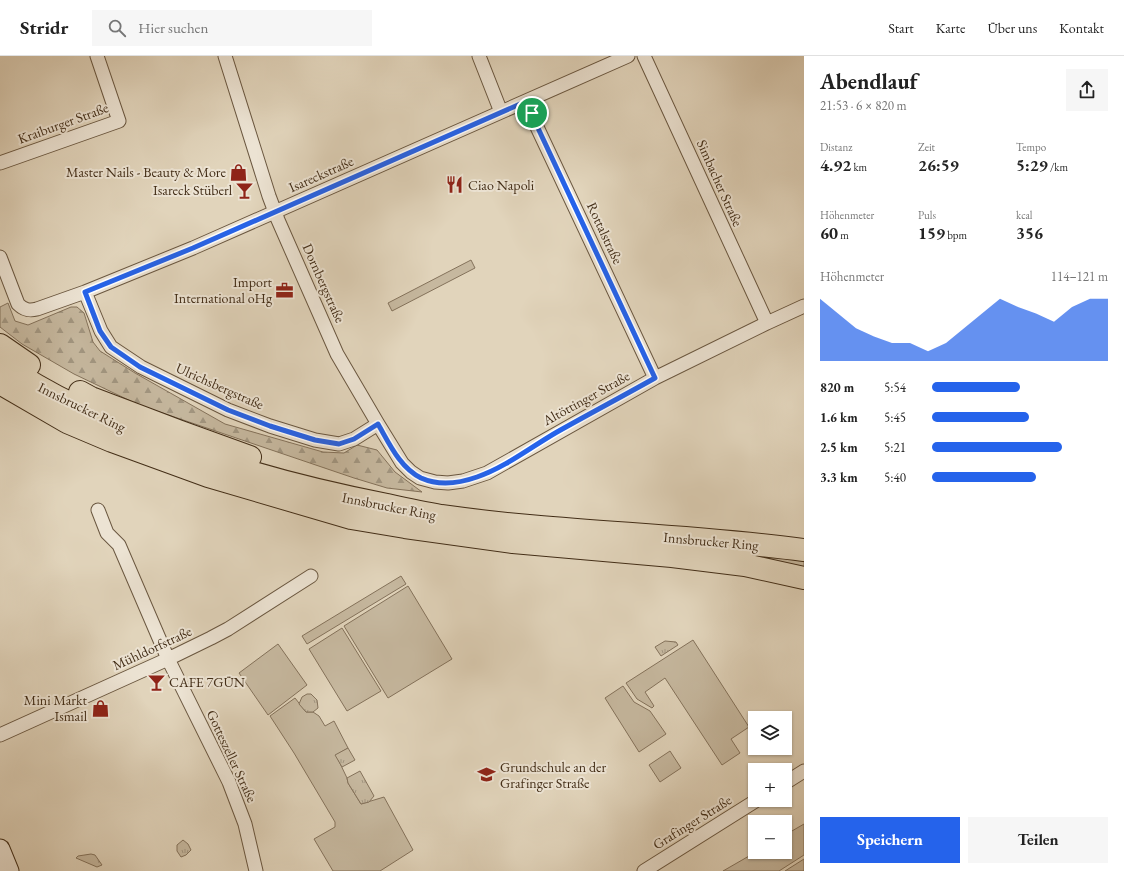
<!DOCTYPE html>
<html lang="de">
<head>
<meta charset="utf-8">
<style>
  :root { --surface:#fff; --page:#f6f6f6; --text:#222; --muted:#767676; --line:#e0e0e0; --accent:#2563eb }
  body { margin:0; font-family:"EB Garamond",serif; background:var(--page); color:var(--text); height:100vh; display:flex; flex-direction:column; font-size:15px; white-space:nowrap }
  * { box-sizing:border-box; margin:0 }
  p { font-size:13px; color:var(--muted) }
  .icon { flex:none; width:22px; height:22px; fill:none; stroke:currentColor; stroke-width:2; stroke-linecap:round; stroke-linejoin:round }
  .map { position:relative; flex:1; overflow:hidden }
  .side { display:flex; flex-direction:column; background:var(--surface); width:320px }
  .side>* { flex:none }
  .buttons { position:absolute; left:748px; top:655px; display:grid; gap:8px }
  .buttons a { display:grid; place-items:center; width:44px; height:44px; border-radius:0px; background:var(--surface); box-shadow:0 1px 3px #0004; font-size:20px }
  .pin { position:absolute; display:grid; place-items:center; width:34px; height:34px; color:#fff; margin:-17px; border:2px solid #fff; border-radius:50%; box-shadow:0 1px 4px #0007 }
  .round { display:grid; place-items:center; flex:none; width:42px; height:42px; border-radius:0px; background:var(--page) }
  .overview { display:flex; align-items:center; justify-content:space-between; height:68px; padding:0 16px }
  h1 { font-size:22px; font-weight:700; line-height:30px }
  .figures { display:grid; grid-template-columns:repeat(3,1fr); gap:6px; height:68px; padding:4px 16px }
  .figures div { display:grid; align-content:center }
  .figures b { font-size:17px; font-weight:700 }
  .figures small { font-size:11px; font-weight:400 }
  .figures p { font-size:11px }
  .chart { height:112px; padding:8px 16px }
  .chart p { display:flex; justify-content:space-between }
  .chart svg { width:100%; height:72px; margin-top:4px; fill:var(--accent); opacity:.7 }
  .action { display:flex; gap:8px; margin-top:auto; padding:8px 16px }
  .action a { flex:1; height:46px; border-radius:0px; background:var(--accent); color:#fff; font-size:16px; font-weight:700; line-height:46px; text-align:center }
  .action a+a { background:var(--page); color:var(--text) }
  ul { padding:0 16px; list-style:none; font-size:13px }
  li { display:grid; grid-template-columns:64px 48px 1fr; align-items:center; height:30px }
  li i { height:10px; border-radius:5px; background:var(--accent) }
  header { display:flex; align-items:center; gap:24px; box-sizing:border-box; height:56px; padding:0 20px; background:var(--surface); border-bottom:1px solid var(--line) }
  header strong { font-size:19px }
  nav { display:flex; gap:22px; margin-inline-start:auto; font-size:14px }
  .search { width:280px; height:36px; background:var(--page); display:flex; align-items:center; gap:10px; box-sizing:border-box; padding:0 14px; border-radius:0px; color:var(--muted); font-size:15px }
  main { display:flex; flex:1; min-height:0 }
  .map>svg:first-child { display:block }
  .green { fill:#c6b89f; stroke:#84725b }
  .forest { fill:url(#forest-firs); stroke:#84725b }
  .park { fill:url(#park-tufts); stroke:#84725b }
  .lines { fill:none; stroke-linecap:round; stroke-linejoin:round }
  .street-casing { stroke:#6a5740; stroke-width:15 }
  .secondary-casing { stroke:#422d17; stroke-width:21 }
  .highway-casing { stroke:#422d17; stroke-width:24 }
  .street { stroke:#ece3d3; stroke-width:13 }
  .secondary { stroke:#ece3d3; stroke-width:19 }
  .highway { stroke:#e1d4bb; stroke-width:22 }
  .route-casing { stroke:#fff; stroke-width:8 }
  .route { stroke:#2563eb; stroke-width:5 }
  .labels { text-anchor:middle; stroke-width:4; stroke-linejoin:round; paint-order:stroke }
  .street-label { font-size:14px; fill:#422d17; stroke:#ece3d3 }
  .poi-label { font-size:14px; fill:#422d17; stroke:#ece3d3; text-anchor:end }
</style>
</head>
<body>
<header>
<strong>Stridr</strong>
<div class="search"><svg class="icon" aria-label="search" viewBox="0 0 24 24"><circle cx="10" cy="10" r="6"/><path d="M15 15l6 6"/></svg>Hier suchen</div>
<nav><a>Start</a><a>Karte</a><a>Über uns</a><a>Kontakt</a></nav>
</header>
<main>
<div class="map">
<svg width="804" height="815" viewBox="0 0 804 815">
  <defs>
    <pattern id="forest-firs" width="22" height="20" patternUnits="userSpaceOnUse"><rect width="22" height="20" fill="#c6b89f"/><path d="M5 1l3.5 6h-7zM16 11l3.5 6h-7z" fill="#a29681"/></pattern>
    <pattern id="park-tufts" width="24" height="20" patternUnits="userSpaceOnUse"><rect width="24" height="20" fill="#c6b89f"/><path d="M3 7l-1-3M5 7V3M7 7l1-3M15 17l-1-3M17 17v-4M19 17l1-3" fill="none" stroke="#a29681"/></pattern>
  </defs>
  <rect width="100%" height="100%" fill="#e1d4bb"/>
  <filter id="stains"><feTurbulence type="fractalNoise" baseFrequency=".005" numOctaves="4"/><feColorMatrix values="0 0 0 0 .2 0 0 0 0 .09 0 0 0 0 .02 0 0 0 .5 -.17"/></filter>
  <radialGradient id="worn" r=".72"><stop offset=".6" stop-color="#630" stop-opacity="0"/><stop offset="1" stop-color="#630" stop-opacity=".3"/></radialGradient>
  <path class="green" d="M 471,204 L 475,212 L 392,255 L 388,247 Z
    M 762,496 L 804,501 L 804,512 L 762,503 Z
    M 401,520 L 406,528 L 307,588 L 302,580 Z
    M 408,530 L 452,603 L 388,642 L 344,570 Z
    M 342,572 L 381,635 L 347,655 L 309,593 Z
    M 693,584 L 749,671 L 731,683 L 740,697 L 722,709 L 665,622 L 645,636 L 654,650 L 652,652 L 637,643 L 626,627 Z
    M 278,588 L 307,629 L 268,659 L 239,617 Z
    M 623,630 L 634,646 L 650,655 L 666,678 L 639,696 L 605,642 Z
    M 295,642 L 306,656 L 313,656 L 319,660 L 325,670 L 334,665 L 348,692 L 336,699 L 347,722 L 348,727 L 361,748 L 384,741 L 413,794 L 380,815 L 333,815 L 314,783 L 335,771 L 335,766 L 294,697 L 270,660 Z
    M 670,695 L 681,712 L 660,726 L 649,709 Z
    M 804,768 L 804,799 L 779,815 L 723,815 L 756,796 L 785,796 L 785,779 Z
    M 804,803 L 804,815 L 785,815 Z"/>
  <path class="forest" d="M 8,247 L 15,265 L 28,269 L 71,251 L 77,251 L 84,257 L 93,286 L 100,295 L 135,317 L 225,368 L 323,396 L 344,397 L 357,389 L 377,394 L 395,416 L 422,436 L 387,432 L 354,422 L 139,349 L 74,318 L 22,288 L 0,271 L 0,251 Z"/>
  <path class="park" d="M 665,585 L 676,586 L 678,589 L 661,600 L 655,591 Z
    M 307,638 L 311,638 L 317,644 L 318,652 L 313,656 L 306,656 L 299,648 L 302,641 Z
    M 348,692 L 355,704 L 342,711 L 335,699 Z
    M 360,715 L 374,740 L 369,746 L 361,748 L 348,727 L 347,722 Z
    M 183,784 L 188,788 L 191,794 L 186,799 L 181,801 L 177,795 L 177,789 Z
    M 91,798 L 95,799 L 102,809 L 97,811 L 76,802 L 78,800 Z"/>
  <g class="lines">
    <defs>
      <path id="street" d="M 225,0 L 269,140 L 278,164 L 337,298 L 378,368 L 402,407 L 411,416 L 420,422 L 435,426 L 448,427 L 463,425 L 487,417 L 655,322 L 767,267 L 804,250
        M 479,0 L 501,56
        M 644,0 L 767,267
        M 527,45 L 537,71 L 655,322
        M 0,107 L 119,65 L 97,0
        M 0,201 L 18,248 C 24,254 29,255 37,253 L 85,236 L 193,192 L 628,0
        M 85,236 L 101,275 L 111,291 L 141,311 L 228,354 L 270,370 L 315,384 L 339,388 L 354,383 L 378,368
        M 98,454 L 107,477 L 119,489 L 168,603 L 229,726 L 245,768 L 256,815
        M 0,679 L 168,603 L 211,582 L 228,573 L 311,520
        M 785,727 L 804,715
        M 644,815 L 757,744"/>
      <path id="secondary" d="M 0,793 L 9,815"/>
      <path id="highway" d="M 0,289 L 29,309
        M 0,306 C 49,341 105,365 161,386 C 234,414 310,434 387,449 C 405,453 423,457 441,460 C 561,477 683,478 804,494
        M 0,327 L 67,366 L 112,385 L 208,420 L 351,462 L 405,471 L 513,486 L 672,500 L 745,509 L 804,522
        M 80,336 L 91,342 L 178,375 L 250,401"/>
    </defs>
    <use href="#street" class="street-casing"/>
    <use href="#secondary" class="secondary-casing"/>
    <use href="#highway" class="highway-casing"/>
    <use href="#street" class="street"/>
    <use href="#secondary" class="secondary"/>
    <use href="#highway" class="highway"/>
  </g>
  <g class="lines">
    <defs>
      <path id="route" d="M 527,45 L 537,70 L 655,322 C 623,340 589,358 557,376 C 531,391 506,411 477,421 C 460,427 439,430 421,422 C 400,412 389,387 378,368 L 354,383 L 339,388 L 315,384 L 270,370 L 228,354 L 140,311 L 111,291 L 100,275 L 85,236 L 193,192 Z"/>
    </defs>
    <use href="#route" class="route-casing"/>
    <use href="#route" class="route"/>
  </g>
  <defs>
    <symbol id="shop-bare" viewBox="-9 -9 18 18"><path d="M-5-2.5h2.3a2.7 3.5 0 0 1 5.4 0H5L5.5 6h-11ZM-1.5-2.5h3a1.5 2.3 0 0 0-3 0Z" fill="#8f2418" stroke="#ece3d3" stroke-width="2.5" paint-order="stroke"/></symbol>
    <symbol id="restaurant-bare" viewBox="-9 -9 18 18"><path d="M-5-6h1v4h1v-4h1v4h1v-4h1v5L-1.5 .5V6h-2V.5L-5-1ZM5-6V6H3V1.5H1.5Q1.5-4 5-6Z" fill="#8f2418" stroke="#ece3d3" stroke-width="2.5" paint-order="stroke"/></symbol>
    <symbol id="bar-bare" viewBox="-9 -9 18 18"><path d="M-6-5H6L.8 .8V4.5H3.5V6h-7V4.5H-.8V.8Z" fill="#8f2418" stroke="#ece3d3" stroke-width="2.5" paint-order="stroke"/></symbol>
    <symbol id="office-bare" viewBox="-9 -9 18 18"><path d="M-6-3h4V-5.5h4V-3h4V5H-6ZM-1-4.5V-3h2v-1.5ZM-6 0V1H6V0Z" fill="#8f2418" stroke="#ece3d3" stroke-width="2.5" paint-order="stroke"/></symbol>
    <symbol id="school-bare" viewBox="-9 -9 18 18"><path d="M0-5L7-2L0 1L-7-2ZM-4 1L0 2.5L4 1V4Q0 6-4 4Z" fill="#8f2418" stroke="#ece3d3" stroke-width="2.5" paint-order="stroke"/></symbol>
  </defs>
  <g fill-rule="evenodd">
    <use href="#shop-bare" x="226" y="104" width="25" height="25"/>
    <use href="#restaurant-bare" x="442" y="116" width="25" height="25"/>
    <use href="#bar-bare" x="232" y="122" width="25" height="25"/>
    <use href="#office-bare" x="272" y="222" width="25" height="25"/>
    <use href="#bar-bare" x="144" y="614" width="25" height="25"/>
    <use href="#shop-bare" x="88" y="640" width="25" height="25"/>
    <use href="#school-bare" x="474" y="706" width="25" height="25"/>
  </g>
  <g class="labels">
    <g class="street-label">
      <text transform="translate(63 67) rotate(-20)" y="5">Kraiburger Straße</text>
      <text transform="translate(321 118) rotate(-24)" y="5">Isareckstraße</text>
      <text transform="translate(720 127) rotate(66)" y="5">Simbacher Straße</text>
      <text transform="translate(605 177) rotate(65)" y="5">Rottalstraße</text>
      <text transform="translate(324 227) rotate(66)" y="5">Dornbergstraße</text>
      <text transform="translate(220 330) rotate(24)" y="5">Ulrichsbergstraße</text>
      <text transform="translate(586 342) rotate(-29)" y="5">Altöttinger Straße</text>
      <text transform="translate(82 351) rotate(26)" y="5">Innsbrucker Ring</text>
      <text transform="translate(389 450) rotate(11)" y="5">Innsbrucker Ring</text>
      <text transform="translate(711 485) rotate(5)" y="5">Innsbrucker Ring</text>
      <text transform="translate(152 592) rotate(-25)" y="5">Mühldorfstraße</text>
      <text transform="translate(232 700) rotate(65)" y="5">Gotteszeller Straße</text>
      <text transform="translate(692 766) rotate(-32)" y="5">Grafinger Straße</text>
    </g>
    <g class="poi-label">
      <text x="226" y="121">Master Nails - Beauty &amp; More</text>
      <text x="468" y="134" text-anchor="start">Ciao Napoli</text>
      <text x="232" y="139">Isareck Stüberl</text>
      <text x="272" y="231">Import<tspan x="272" dy="16">International oHg</tspan></text>
      <text x="169" y="631" text-anchor="start">CAFE 7GÜN</text>
      <text x="87" y="649">Mini Markt<tspan x="87" dy="16">Ismail</tspan></text>
      <text x="500" y="716" text-anchor="start">Grundschule an der<tspan x="500" dy="16">Grafinger Straße</tspan></text>
    </g>
  </g>
  <rect width="100%" height="100%" filter="url(#stains)"/>
  <rect width="100%" height="100%" fill="url(#worn)"/>
</svg>
<div class="buttons">
<a><svg class="icon" aria-label="layers" viewBox="0 0 24 24"><path d="M12 4l9 5-9 5-9-5zM3 14l9 5 9-5"/></svg></a>
<a>+</a>
<a>−</a>
</div>
<div class="pin" style="left:532px;top:57px;background:#1e9e55"><svg class="icon" aria-label="arrive" viewBox="0 0 24 24"><path d="M6 21V4h12l-3 4 3 4H6"/></svg></div>
</div>
<section class="side">
<div class="overview"><div><h1>Abendlauf</h1><p>21:53 · 6 × 820 m</p></div><a class="round"><svg class="icon" aria-label="share" viewBox="0 0 24 24"><path d="M12 15V3M7 8l5-5 5 5M5 13v7h14v-7"/></svg></a></div>
<div class="figures">
<div><p>Distanz</p><b>4.92<small> km</small></b></div>
<div><p>Zeit</p><b>26:59</b></div>
<div><p>Tempo</p><b>5:29<small> /km</small></b></div>
</div>
<div class="figures">
<div><p>Höhenmeter</p><b>60<small> m</small></b></div>
<div><p>Puls</p><b>159<small> bpm</small></b></div>
<div><p>kcal</p><b>356</b></div>
</div>
<div class="chart"><p><span>Höhenmeter</span>114–121 m</p>
<svg viewBox="0 0 160 44" preserveAspectRatio="none"><path d="M0 44V6L10 15L20 24L30 29L40 33L50 33L60 38L70 33L80 24L90 15L100 6L110 11L120 15L130 20L140 11L150 6L160 6V44z"/></svg>
</div>
<ul>
<li><b>820 m</b>5:54<i style="width:50%"></i></li>
<li><b>1.6 km</b>5:45<i style="width:55%"></i></li>
<li><b>2.5 km</b>5:21<i style="width:74%"></i></li>
<li><b>3.3 km</b>5:40<i style="width:59%"></i></li>
</ul>
<div class="action"><a>Speichern</a><a>Teilen</a></div>
</section>
</main>
</body>
</html>
